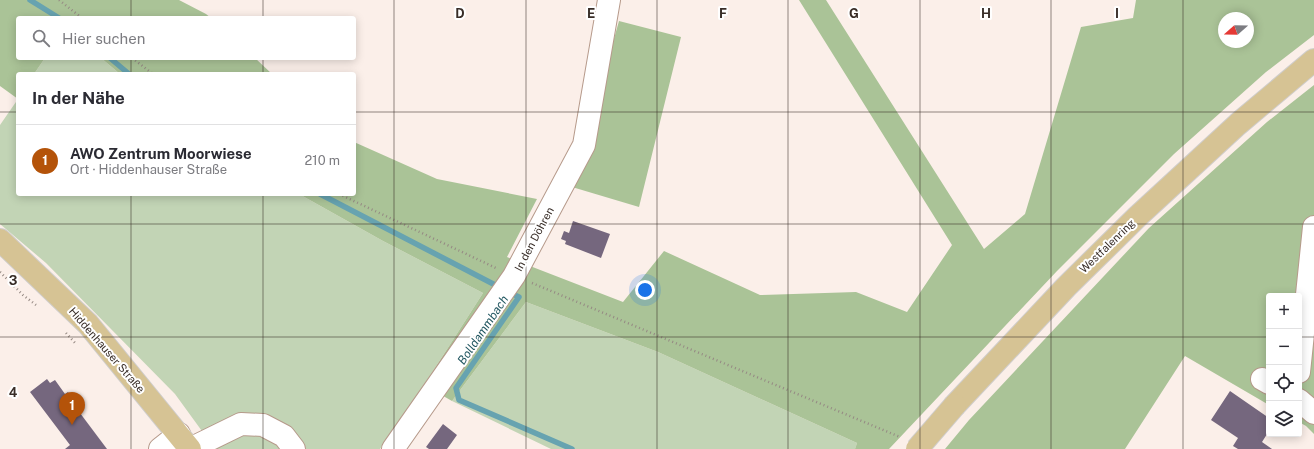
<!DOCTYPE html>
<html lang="de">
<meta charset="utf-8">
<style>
:root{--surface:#fff;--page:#f7f7f7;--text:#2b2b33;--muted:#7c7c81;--line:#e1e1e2;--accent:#b45309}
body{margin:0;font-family:"Public Sans",sans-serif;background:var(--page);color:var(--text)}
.controls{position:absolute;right:12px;bottom:12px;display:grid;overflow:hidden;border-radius:4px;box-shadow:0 2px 10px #0003}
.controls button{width:36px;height:36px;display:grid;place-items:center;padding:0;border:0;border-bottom:1px solid var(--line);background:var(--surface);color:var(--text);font:20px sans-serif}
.compass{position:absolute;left:1218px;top:12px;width:36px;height:36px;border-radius:50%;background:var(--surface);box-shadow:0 2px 10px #0003;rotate:250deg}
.you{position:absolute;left:645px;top:290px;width:14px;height:14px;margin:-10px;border:3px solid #fff;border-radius:50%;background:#1a73e8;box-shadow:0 0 0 6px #1a73e833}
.badge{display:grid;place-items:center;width:26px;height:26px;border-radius:50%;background:var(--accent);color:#fff;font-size:13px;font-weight:700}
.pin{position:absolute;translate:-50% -33px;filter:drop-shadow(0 1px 2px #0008)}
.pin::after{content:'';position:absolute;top:21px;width:14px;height:12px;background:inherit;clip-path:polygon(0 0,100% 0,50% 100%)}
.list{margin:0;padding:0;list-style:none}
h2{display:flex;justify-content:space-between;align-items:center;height:52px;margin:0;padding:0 16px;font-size:17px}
h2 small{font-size:13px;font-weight:400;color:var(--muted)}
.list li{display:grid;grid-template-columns:26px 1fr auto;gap:12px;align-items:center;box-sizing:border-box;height:72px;padding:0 16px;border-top:1px solid var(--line)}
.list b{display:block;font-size:15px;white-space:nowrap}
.list p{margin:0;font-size:13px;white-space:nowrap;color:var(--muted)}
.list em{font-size:13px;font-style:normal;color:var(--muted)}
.icon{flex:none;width:22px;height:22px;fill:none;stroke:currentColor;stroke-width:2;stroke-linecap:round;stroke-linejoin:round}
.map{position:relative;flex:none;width:1314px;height:449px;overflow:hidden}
.search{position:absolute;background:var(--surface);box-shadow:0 2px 10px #0003;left:16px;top:16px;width:340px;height:44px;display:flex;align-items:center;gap:10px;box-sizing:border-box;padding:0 14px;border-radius:4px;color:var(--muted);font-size:15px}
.panel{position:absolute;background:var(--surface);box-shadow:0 2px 10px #0003;left:16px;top:72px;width:340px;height:124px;border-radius:4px}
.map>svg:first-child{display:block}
.green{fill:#c2d4b5}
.forest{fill:#aac397;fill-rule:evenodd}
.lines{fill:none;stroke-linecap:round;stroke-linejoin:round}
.stream{stroke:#67a3b0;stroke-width:5.5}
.building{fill:#75677e}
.minor-casing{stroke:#b69a8b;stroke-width:24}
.major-casing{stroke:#cfcdcb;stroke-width:24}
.path{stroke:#958983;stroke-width:2.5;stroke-dasharray:1 3;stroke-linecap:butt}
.minor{stroke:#fff;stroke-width:22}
.major{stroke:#d6c394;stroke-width:22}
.major-bridge-casing{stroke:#cfcdcb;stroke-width:24;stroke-linecap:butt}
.major-bridge{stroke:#d6c394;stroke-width:22}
.grid{fill:none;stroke:#382d27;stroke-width:1;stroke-opacity:0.55}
.labels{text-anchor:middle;stroke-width:4;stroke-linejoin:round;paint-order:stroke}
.street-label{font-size:11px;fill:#382d27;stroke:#fff}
.water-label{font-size:12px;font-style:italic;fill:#215660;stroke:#fff}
.grid-label{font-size:13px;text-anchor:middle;font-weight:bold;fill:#382d27;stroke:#fff;stroke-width:4;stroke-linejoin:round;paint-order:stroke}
</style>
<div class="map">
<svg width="1314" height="449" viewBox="0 0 1314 449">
<rect width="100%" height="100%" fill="#fbefe9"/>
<!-- green -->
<path class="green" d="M 45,58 L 101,58 L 120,74 L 34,74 Z
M 18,99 L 18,194 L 299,194 L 383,241 L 483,293 L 424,385 L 380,449 L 215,449 L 175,394 L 46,263 L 0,224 L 0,125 Z
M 526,302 L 658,352 L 857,443 L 855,449 L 551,449 L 452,401 Z"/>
<!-- forest -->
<path class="forest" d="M 0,0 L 179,0 L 206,14 L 211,18 L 18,18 L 18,58 L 45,58 L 34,74 L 18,74 L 18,99 L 0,86 Z
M 799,0 L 826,0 L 984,249 L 1025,214 L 1081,27 L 1133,18 L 1136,0 L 1314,0 L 1314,35 L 1266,72 L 1174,154 L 1057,271 L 889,449 L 855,449 L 857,443 L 658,352 L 526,302 L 452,401 L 424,385 L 483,293 L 383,241 L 299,194 L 354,194 L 354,142 L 437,179 L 537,199 L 507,257 L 623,302 L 664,251 L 760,295 L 856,292 L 907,312 L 952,245 ZM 1224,18 L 1248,18 L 1248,42 L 1224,42 Z
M 619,21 L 681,37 L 639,207 L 572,187 Z
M 101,58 L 255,58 L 272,74 L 120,74 Z
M 1314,85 L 1314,434 L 1306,426 L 1299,422 L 1299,296 L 1269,296 L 1269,405 L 1185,356 L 1125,449 L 945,449 L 969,420 L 1149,228 L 1267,122 Z"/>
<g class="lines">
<!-- stream -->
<path class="stream" d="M 30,0 L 59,18
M 110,58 L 129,74
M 320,194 L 501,288
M 508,292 L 519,297 L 456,388 L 459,400 L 572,449"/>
</g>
<!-- building -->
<path class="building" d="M 573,221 L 610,234 L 601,258 L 565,244 L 566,241 L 561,239 L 564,231 L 569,233 Z
M 47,379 L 50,383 L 55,380 L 65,394 L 68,392 L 76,403 L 74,405 L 107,449 L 65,449 L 70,445 L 30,392 Z
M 1230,391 L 1269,418 L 1269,431 L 1262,442 L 1272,449 L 1238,449 L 1233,446 L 1238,438 L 1211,420 Z
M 443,424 L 457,435 L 447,449 L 429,449 L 426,447 Z"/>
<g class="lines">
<!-- minor casing -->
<g class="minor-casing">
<path id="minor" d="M 1299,372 L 1314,227
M 1262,379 L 1269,383
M 1299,400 L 1314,413
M 160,449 L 179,434
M 190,449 L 241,424 L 263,425 L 284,436 L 294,449
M 393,449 L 514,276 L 584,145 L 609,0"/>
</g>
<!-- major casing -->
<g class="major-casing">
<path id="major" d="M 0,240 L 88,324 L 190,449
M 955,405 L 1066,287 L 1137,217 L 1238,124 L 1314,60"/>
</g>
<!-- path -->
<path class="path" d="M 59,0 L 82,18
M 132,58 L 153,74
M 339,194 L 496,268
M 0,272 L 23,295 L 36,305
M 532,283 L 900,437
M 66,333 L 76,344"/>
<!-- minor -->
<use href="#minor" class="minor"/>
<!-- major -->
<use href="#major" class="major"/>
<!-- major-bridge casing -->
<g class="major-bridge-casing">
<path id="major-bridge" d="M 917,449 L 955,405"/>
</g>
<!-- major-bridge -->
<use href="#major-bridge" class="major-bridge"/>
</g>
<!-- grid -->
<path class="grid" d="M 131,0 L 131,18M 263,0 L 263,18M 394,0 L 394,449M 526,0 L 526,449M 657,0 L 657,449M 788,0 L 788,449M 920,0 L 920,449M 1051,0 L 1051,449M 1183,0 L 1183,449M 131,58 L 131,74M 263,58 L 263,74M 0,112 L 18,112M 354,112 L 1314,112M 131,194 L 131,449M 263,194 L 263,449M 0,224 L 1314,224M 0,337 L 1269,337M 1299,337 L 1314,337"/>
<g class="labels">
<!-- street labels -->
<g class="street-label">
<text transform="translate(534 239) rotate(-62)" y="4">In den Döhren</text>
<text transform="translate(1107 246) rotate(-44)" y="4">Westfalenring</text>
<text transform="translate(107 350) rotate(49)" y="4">Hiddenhauser Straße</text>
</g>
<!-- water labels -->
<g class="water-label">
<text transform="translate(483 330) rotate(-56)" y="4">Bolldammbach</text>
</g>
</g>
<g class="grid-label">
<text x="460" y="18">D</text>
<text x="591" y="18">E</text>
<text x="723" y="18">F</text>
<text x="854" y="18">G</text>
<text x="986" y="18">H</text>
<text x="1117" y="18">I</text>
<text x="13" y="285">3</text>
<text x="13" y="397">4</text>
</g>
</svg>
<div class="controls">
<button>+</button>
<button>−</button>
<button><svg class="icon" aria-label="locate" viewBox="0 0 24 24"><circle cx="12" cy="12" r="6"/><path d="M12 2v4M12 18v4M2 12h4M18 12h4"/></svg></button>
<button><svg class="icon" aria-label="layers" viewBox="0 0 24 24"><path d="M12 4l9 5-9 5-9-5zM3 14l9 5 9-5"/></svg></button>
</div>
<svg class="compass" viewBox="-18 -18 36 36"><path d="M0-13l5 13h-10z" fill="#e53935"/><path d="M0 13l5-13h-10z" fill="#7c7c81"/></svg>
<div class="you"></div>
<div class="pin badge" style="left:72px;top:425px">1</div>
<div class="search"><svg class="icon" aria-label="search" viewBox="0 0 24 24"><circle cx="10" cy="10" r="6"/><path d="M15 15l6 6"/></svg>Hier suchen</div>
<section class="panel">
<h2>In der Nähe<small></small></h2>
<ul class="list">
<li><span class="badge">1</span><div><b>AWO Zentrum Moorwiese</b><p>Ort · Hiddenhauser Straße</p></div><em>210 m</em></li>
</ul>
</section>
</div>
